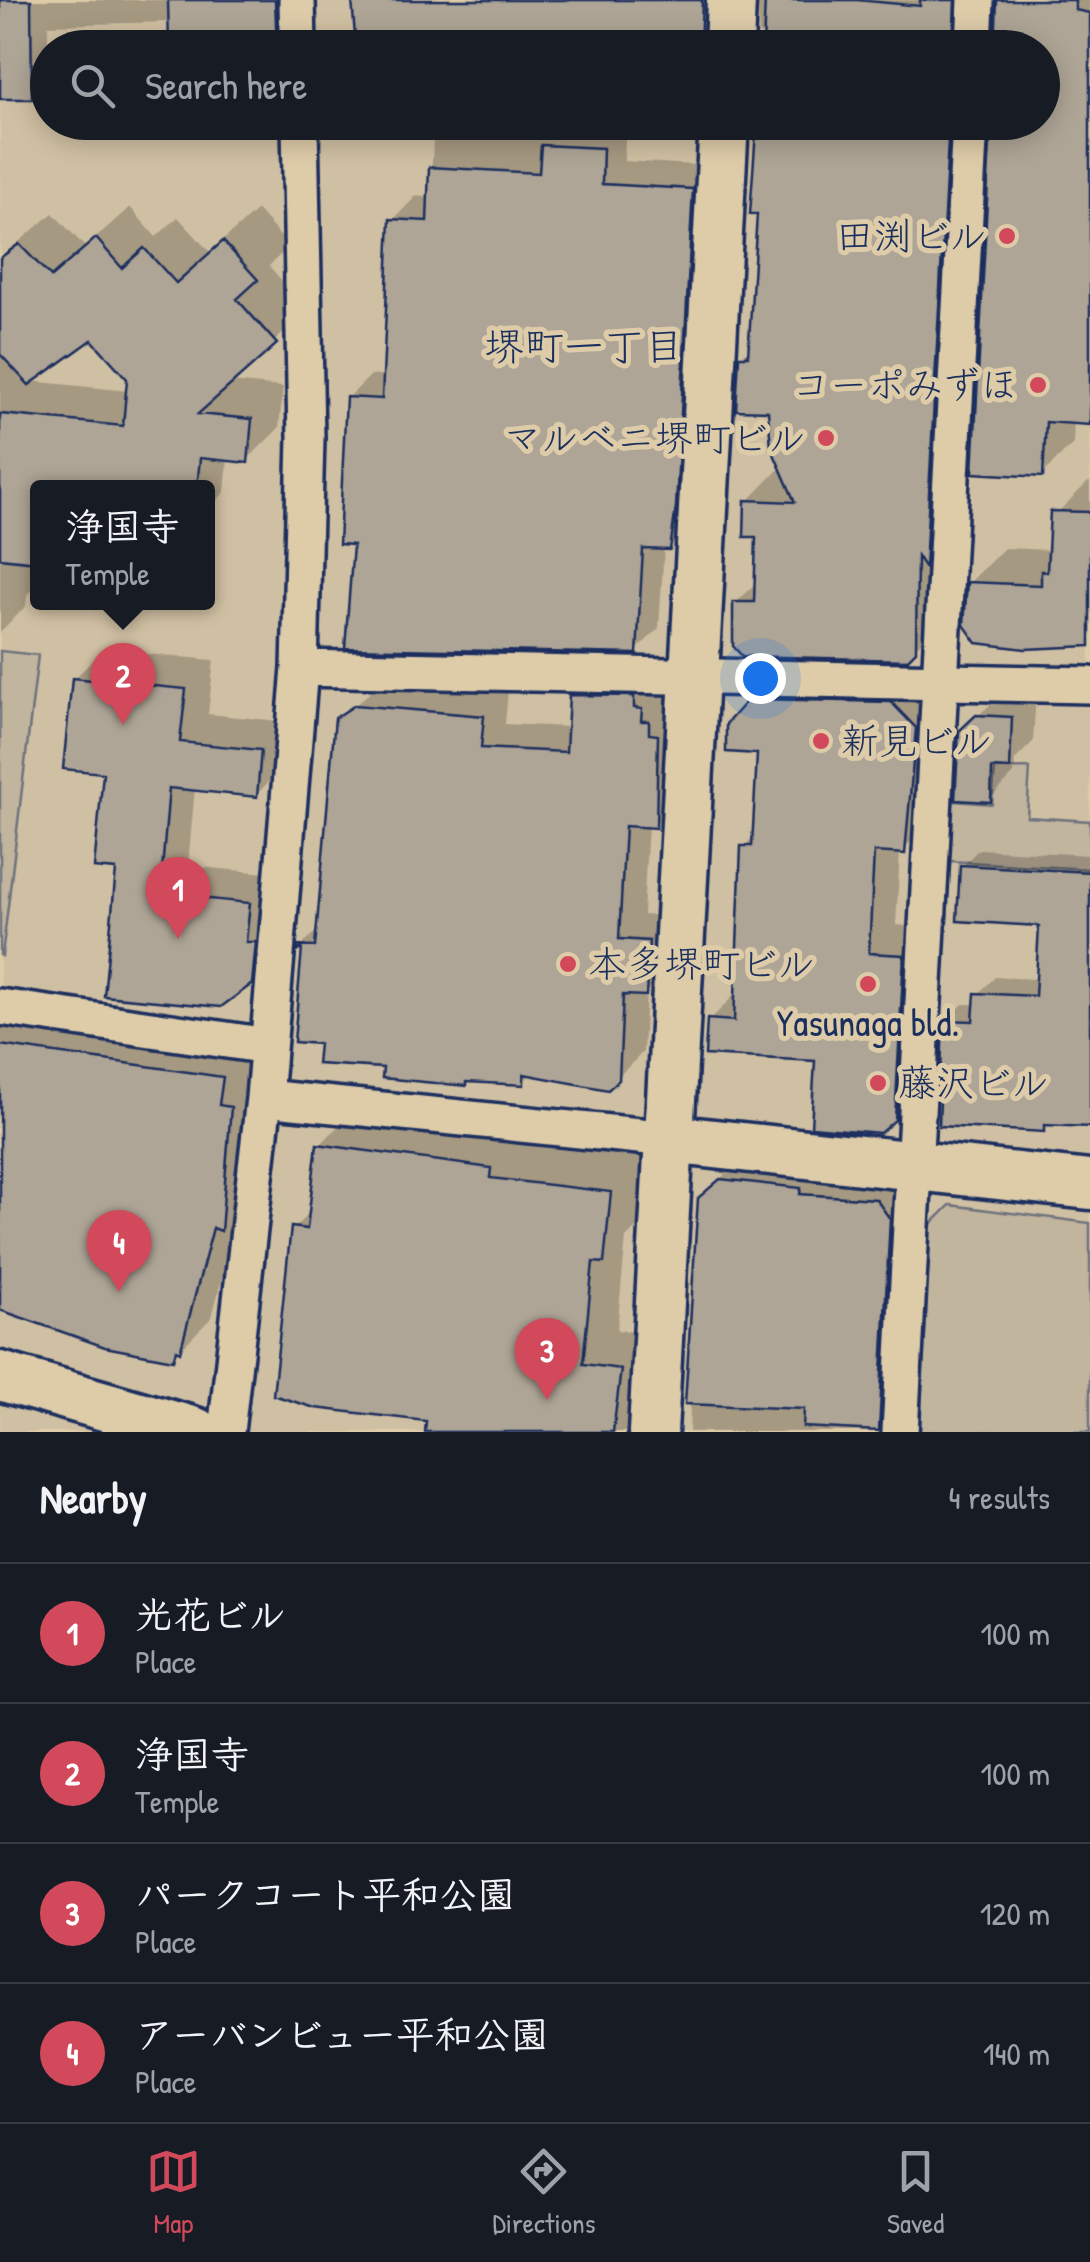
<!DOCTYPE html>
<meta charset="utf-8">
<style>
:root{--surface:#171b24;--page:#242831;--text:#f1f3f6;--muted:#9ea1a6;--line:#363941;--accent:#d1495b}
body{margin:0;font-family:"Patrick Hand","Klee One",sans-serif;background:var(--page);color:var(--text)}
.you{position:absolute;left:760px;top:678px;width:35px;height:35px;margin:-25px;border:8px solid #fff;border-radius:50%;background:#1a73e8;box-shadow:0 0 0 15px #1a73e833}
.badge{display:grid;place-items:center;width:65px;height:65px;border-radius:50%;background:var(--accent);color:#fff;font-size:32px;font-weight:700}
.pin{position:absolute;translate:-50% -82px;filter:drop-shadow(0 2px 5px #0008)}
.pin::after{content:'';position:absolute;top:52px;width:35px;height:30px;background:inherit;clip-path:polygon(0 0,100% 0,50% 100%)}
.popup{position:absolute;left:30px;top:480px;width:185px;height:130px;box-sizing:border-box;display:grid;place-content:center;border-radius:10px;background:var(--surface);filter:drop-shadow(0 2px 8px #0005);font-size:32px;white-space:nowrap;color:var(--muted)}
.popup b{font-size:38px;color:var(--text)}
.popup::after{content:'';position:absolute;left:50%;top:100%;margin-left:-20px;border:20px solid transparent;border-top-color:var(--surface)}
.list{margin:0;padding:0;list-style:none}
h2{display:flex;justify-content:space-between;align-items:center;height:130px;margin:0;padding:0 40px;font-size:42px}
h2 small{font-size:32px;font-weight:400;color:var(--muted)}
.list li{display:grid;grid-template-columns:65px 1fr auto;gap:30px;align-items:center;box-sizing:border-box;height:140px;padding:0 40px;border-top:2px solid var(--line)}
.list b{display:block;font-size:38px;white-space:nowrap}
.list p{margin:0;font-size:32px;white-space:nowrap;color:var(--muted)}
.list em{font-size:32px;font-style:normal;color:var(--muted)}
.icon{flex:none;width:55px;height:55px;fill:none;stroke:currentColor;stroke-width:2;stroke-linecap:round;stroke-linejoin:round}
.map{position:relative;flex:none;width:1090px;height:1432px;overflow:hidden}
.search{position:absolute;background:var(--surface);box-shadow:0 5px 25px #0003;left:30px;right:30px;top:30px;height:110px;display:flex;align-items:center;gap:25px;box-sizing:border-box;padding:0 35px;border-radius:55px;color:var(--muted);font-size:38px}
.sheet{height:690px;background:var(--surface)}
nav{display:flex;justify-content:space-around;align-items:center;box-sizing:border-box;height:140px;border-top:2px solid var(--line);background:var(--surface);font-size:28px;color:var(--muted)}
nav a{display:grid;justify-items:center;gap:5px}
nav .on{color:var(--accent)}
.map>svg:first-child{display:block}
.built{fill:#d0c0a3;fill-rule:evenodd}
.green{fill:#c2b59e;stroke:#6e727e;stroke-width:2.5}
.shadow{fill:#0003;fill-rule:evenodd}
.building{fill:#aea596;stroke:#1b2f5e;stroke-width:2.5}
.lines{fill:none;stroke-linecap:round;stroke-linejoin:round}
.street-casing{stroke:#1b2f5e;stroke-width:42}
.secondary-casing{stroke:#1b2f5e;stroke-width:55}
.street{stroke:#decca9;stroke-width:35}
.secondary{stroke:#decca9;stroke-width:48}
.poi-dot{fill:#d1495b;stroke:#decca9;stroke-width:4}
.labels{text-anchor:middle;stroke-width:10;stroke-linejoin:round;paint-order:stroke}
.poi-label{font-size:38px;fill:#1b2f5e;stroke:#decca9;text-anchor:end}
.neighbourhood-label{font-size:40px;fill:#1b2f5e;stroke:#decca9}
</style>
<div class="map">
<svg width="1090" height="1432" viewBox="0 0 1090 1432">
<rect width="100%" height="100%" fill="#decca9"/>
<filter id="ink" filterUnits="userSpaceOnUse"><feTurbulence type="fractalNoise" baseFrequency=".01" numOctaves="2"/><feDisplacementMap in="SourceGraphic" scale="20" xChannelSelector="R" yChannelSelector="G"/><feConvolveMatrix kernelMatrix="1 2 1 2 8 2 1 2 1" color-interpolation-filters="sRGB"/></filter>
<g filter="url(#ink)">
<!-- built -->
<path class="built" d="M 0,0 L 1090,0 L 1090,1432 L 0,1432 ZM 48,48 L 1042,48 L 1042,122 L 48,122 ZM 38,488 L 208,488 L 208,602 L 38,602 Z"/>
<!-- green -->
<path class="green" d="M 0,651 L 38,655 L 2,956 L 0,955 Z
M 1030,768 L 1027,817 L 1090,821 L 1090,869 L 949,861 L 953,801 L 992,804 L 995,769 Z
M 950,1205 L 1090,1223 L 1090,1432 L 920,1432 L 930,1225 Z"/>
<!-- shadow -->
<path class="shadow" d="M 0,0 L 292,0 L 294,48 L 172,48 L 171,22 L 48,25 L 48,80 L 31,96 L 0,97 Z
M 357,0 L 723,0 L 722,30 L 705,48 L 572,48 Z
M 758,0 L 983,0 L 992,36 L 997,37 L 1000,0 L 1090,0 L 1090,422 L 1074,421 L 1073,444 L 1042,474 L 1042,48 L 784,48 L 785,35 L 759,34 Z
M 434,122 L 626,126 L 624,161 L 715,166 L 693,524 L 669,548 L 664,547 L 659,628 L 636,651 L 355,542 L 348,398 L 371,375 L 385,375 L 393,220 L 416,196 L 430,197 Z
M 768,122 L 976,122 L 945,618 L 906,657 L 736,603 L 757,582 L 759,535 L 748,501 L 778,470 L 784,471 L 770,409 L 741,357 L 751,347 L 759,212 L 758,132 Z
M 130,207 L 156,237 L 178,217 L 210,252 L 257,210 L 289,246 L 269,266 L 308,310 L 231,382 L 283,387 L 279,428 L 247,460 L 228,459 L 225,492 L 208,509 L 208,488 L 38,488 L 38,583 L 27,595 L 26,606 L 0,632 L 0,258 L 53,213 L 85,247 ZM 93,336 L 130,378 L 129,391 L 30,381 Z
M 1088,482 L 1090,482 L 1090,644 L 969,583 L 1004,548 L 1051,550 L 1053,517 Z
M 103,650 L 214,660 L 208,714 L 289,722 L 285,765 L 256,795 L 195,788 L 188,866 L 277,874 L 280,952 L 251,982 L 118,868 L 106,770 L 74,679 Z
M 597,671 L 666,685 L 665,698 L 673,697 L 680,800 L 655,825 L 648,825 L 643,915 L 673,916 L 670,968 L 646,992 L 643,1052 L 607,1088 L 532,1073 L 523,1082 L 469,1079 L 465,1084 L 385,1066 L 321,1041 L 296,1039 L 304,943 L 319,928 L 338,720 L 382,682 L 508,692 L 505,724 L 570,727 L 572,696 Z
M 779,672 L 920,675 L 932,823 L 900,851 L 896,925 L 931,928 L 923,1089 L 894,1118 L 817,1059 L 710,1020 L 737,992 L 744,847 L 755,835 L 760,752 L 750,701 Z
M 1003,692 L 1036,693 L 1033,742 L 1015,760 L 1014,774 L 990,799 L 961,732 Z
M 979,849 L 1090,855 L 1090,1125 L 1050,1123 L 1043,1130 L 946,1021 L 963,1004 L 977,1004 L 978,994 L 995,977 L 1038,979 L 1041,924 L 962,866 Z
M 0,1011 L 254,1045 L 240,1208 L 212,1317 L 172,1358 L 0,1308 Z
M 354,1110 L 525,1133 L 524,1144 L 645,1157 L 638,1226 L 626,1238 L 617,1330 L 655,1334 L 643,1432 L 428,1432 L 429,1419 L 294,1228 L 312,1210 L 319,1146 Z
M 738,1161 L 914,1162 L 911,1432 L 689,1432 L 700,1199 Z"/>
<!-- building -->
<path class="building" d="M 0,0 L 31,0 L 32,99 L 0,99 Z
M 168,0 L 275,0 L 277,48 L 169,48 Z
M 352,0 L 702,0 L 700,48 L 356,48 Z
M 765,0 L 857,0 L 920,6 L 920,0 L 955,0 L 953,48 L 763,48 Z
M 997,0 L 1075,0 L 1075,10 L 1090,13 L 1090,425 L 1046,422 L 1043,477 L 973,473 L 991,122 L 1042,122 L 1042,48 L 995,48 Z
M 784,122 L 949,122 L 925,568 L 917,556 L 916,651 L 907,660 L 742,656 L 733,646 L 733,602 L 754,602 L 756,537 L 744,537 L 745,500 L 795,502 L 771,447 L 768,411 L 736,410 L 739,356 L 748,356 L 757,214 L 750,214 L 756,131 L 791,133 Z
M 541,145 L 603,148 L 602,184 L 693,189 L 676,507 L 670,550 L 643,549 L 637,654 L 345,648 L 353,545 L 339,544 L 346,397 L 382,399 L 390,219 L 427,221 L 429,167 L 539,173 Z
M 96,238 L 122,268 L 144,248 L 176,283 L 223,241 L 258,280 L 237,299 L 277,344 L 198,414 L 252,419 L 248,463 L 200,458 L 197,488 L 38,488 L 38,562 L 0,558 L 0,414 L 123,426 L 127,379 L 92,340 L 29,385 L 0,354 L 0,258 L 19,244 L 51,277 Z
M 1050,511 L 1090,512 L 1090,646 L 1025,649 L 977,643 L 964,625 L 967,582 L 1041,585 L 1041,571 L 1047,572 Z
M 72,678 L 186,689 L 180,742 L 261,750 L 257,797 L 169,788 L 160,894 L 250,903 L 246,942 L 256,942 L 252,984 L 221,1007 L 104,996 L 116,870 L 94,868 L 103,773 L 63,769 Z
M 569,695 L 634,696 L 634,708 L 642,709 L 641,721 L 649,721 L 649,734 L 658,735 L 656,828 L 625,826 L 619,939 L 649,941 L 646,996 L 623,995 L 619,1080 L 608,1090 L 524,1074 L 524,1085 L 466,1082 L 466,1086 L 382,1078 L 383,1068 L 317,1064 L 319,1044 L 294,1042 L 302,948 L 298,951 L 298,946 L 315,947 L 335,718 L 355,705 L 484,716 L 481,748 L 566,752 Z
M 748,699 L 891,702 L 916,728 L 905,854 L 874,852 L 869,953 L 904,955 L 895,1120 L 880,1133 L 811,1127 L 815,1061 L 705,1055 L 707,1019 L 734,1021 L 741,846 L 752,846 L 757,754 L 726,752 L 726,724 Z
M 976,715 L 1012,717 L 1010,769 L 992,768 L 991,802 L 955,800 L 959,731 Z
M 960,865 L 1090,872 L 1090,1127 L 1044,1125 L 1044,1132 L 939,1126 L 943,1020 L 973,1021 L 975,993 L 1035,996 L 1039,926 L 957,921 Z
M 0,1045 L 223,1077 L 219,1105 L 231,1107 L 221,1231 L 213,1228 L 180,1352 L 176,1350 L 173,1360 L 105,1347 L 0,1310 Z
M 317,1144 L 491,1168 L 490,1178 L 611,1192 L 604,1263 L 593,1262 L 583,1364 L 621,1369 L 613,1432 L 425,1432 L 426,1421 L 315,1408 L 273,1395 L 291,1227 L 307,1229 Z
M 720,1179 L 801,1188 L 800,1194 L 876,1199 L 890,1219 L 879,1431 L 803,1427 L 804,1409 L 685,1404 L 698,1198 Z"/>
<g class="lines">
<!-- street casing -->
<g class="street-casing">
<path id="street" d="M 297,0 L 298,48
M 974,48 L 976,0
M 300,668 L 1090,685
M 0,1007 L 268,1046
M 264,1098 L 669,1139
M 226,1432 L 264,1098 L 300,668 L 306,438 L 300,122
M 900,1432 L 970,122"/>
</g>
<!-- secondary casing -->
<g class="secondary-casing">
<path id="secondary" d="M 729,48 L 731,0
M 669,1139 L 1090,1185
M 0,1376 L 195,1432
M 653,1432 L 724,122"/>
</g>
<!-- street -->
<use href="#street" class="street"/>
<!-- secondary -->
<use href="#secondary" class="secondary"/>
</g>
</g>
<!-- markers -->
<g class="poi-dot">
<circle cx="1007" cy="236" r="10"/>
<circle cx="1038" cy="385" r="10"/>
<circle cx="826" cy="438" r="10"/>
<circle cx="821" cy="741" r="10"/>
<circle cx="568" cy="964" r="10"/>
<circle cx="868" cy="984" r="10"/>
<circle cx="878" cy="1083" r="10"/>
</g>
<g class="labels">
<!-- poi labels -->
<g class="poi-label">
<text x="987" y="249">田渕ビル</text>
<text x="1018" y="398">コーポみずほ</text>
<text x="806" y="451">マルベニ堺町ビル</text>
<text x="841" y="754" text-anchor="start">新見ビル</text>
<text x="588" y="977" text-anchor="start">本多堺町ビル</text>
<text x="868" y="1036" text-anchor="middle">Yasunaga bld.</text>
<text x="898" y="1096" text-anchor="start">藤沢ビル</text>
</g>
<!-- neighbourhood labels -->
<g class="neighbourhood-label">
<text x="584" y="360">堺町一丁目</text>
</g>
</g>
</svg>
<div class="you"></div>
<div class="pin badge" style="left:178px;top:939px">1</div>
<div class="pin badge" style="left:123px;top:725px">2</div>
<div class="popup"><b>浄国寺</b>Temple</div>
<div class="pin badge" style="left:547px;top:1400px">3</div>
<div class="pin badge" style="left:119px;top:1292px">4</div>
<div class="search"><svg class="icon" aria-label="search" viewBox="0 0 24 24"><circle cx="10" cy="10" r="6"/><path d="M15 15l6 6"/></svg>Search here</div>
</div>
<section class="sheet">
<h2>Nearby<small>4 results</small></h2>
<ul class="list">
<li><span class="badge">1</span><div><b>光花ビル</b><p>Place</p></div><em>100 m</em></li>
<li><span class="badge">2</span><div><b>浄国寺</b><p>Temple</p></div><em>100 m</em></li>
<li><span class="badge">3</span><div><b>パークコート平和公園</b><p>Place</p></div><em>120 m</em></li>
<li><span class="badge">4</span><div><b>アーバンビュー平和公園</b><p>Place</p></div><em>140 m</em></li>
</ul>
</section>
<nav>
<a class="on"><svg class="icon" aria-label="map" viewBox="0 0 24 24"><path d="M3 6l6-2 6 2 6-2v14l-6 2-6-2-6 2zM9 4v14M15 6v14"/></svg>Map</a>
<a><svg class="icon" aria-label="directions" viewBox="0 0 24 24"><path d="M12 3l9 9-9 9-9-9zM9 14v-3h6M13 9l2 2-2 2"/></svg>Directions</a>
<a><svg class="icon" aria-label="saved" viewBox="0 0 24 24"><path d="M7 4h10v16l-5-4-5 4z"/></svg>Saved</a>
</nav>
